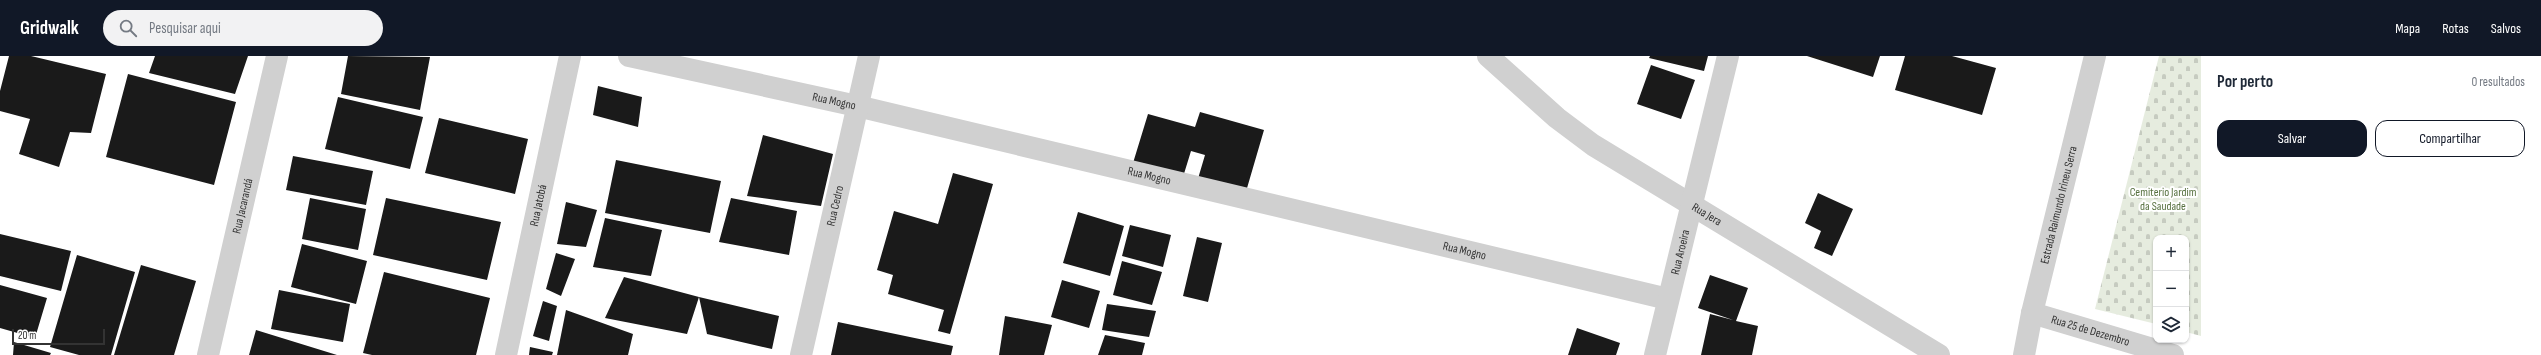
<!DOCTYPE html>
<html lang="pt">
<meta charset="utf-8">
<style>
:root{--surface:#fff;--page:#f2f2f3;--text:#1f2937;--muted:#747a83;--line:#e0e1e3;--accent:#111827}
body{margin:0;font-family:"Sofia Sans Condensed",sans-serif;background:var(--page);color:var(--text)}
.controls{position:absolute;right:12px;bottom:12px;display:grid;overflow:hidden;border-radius:8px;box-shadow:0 1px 3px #0004}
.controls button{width:36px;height:36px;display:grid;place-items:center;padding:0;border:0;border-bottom:1px solid var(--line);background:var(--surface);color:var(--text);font:20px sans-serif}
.scale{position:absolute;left:12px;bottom:10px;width:93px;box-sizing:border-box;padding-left:4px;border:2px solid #333;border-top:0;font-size:11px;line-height:14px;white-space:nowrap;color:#333;-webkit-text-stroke:3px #fff;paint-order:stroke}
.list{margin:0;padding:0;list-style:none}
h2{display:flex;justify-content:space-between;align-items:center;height:52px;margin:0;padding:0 16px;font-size:17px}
h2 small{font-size:13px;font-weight:400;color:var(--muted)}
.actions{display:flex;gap:8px;padding:12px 16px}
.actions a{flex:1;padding:9px 0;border:1px solid var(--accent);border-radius:12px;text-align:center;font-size:14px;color:var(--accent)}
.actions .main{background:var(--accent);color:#fff}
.icon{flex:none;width:22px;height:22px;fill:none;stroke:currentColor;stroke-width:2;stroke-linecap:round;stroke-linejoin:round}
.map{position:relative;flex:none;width:2201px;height:299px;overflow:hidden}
header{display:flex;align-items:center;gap:24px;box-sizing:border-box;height:56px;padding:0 20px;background:var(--accent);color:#fff}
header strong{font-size:19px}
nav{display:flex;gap:22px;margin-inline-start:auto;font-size:14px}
.search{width:280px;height:36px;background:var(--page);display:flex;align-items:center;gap:10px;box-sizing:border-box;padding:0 14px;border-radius:22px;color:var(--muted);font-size:15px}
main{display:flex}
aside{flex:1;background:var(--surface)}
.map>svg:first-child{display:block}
.cemetery{fill:url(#cemetery-stones)}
.building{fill:#1a1a1a}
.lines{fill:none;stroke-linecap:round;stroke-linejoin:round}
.minor{stroke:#d0d0d0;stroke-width:22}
.labels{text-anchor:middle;stroke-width:4;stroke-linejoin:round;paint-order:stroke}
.street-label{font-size:12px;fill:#333;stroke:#fff}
.park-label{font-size:12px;fill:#56703f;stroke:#fff}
</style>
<header>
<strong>Gridwalk</strong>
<div class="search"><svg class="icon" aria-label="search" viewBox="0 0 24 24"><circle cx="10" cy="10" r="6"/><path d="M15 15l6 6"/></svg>Pesquisar aqui</div>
<nav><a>Mapa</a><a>Rotas</a><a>Salvos</a></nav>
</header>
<main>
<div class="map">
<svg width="2201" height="299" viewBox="0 0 2201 299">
<defs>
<pattern id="cemetery-stones" width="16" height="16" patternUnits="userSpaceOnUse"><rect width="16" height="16" fill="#e6ecdf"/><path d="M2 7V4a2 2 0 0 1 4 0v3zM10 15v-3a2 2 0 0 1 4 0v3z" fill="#c6cbc0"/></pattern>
</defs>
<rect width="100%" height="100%" fill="#fff"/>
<!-- cemetery -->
<path class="cemetery" d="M 2159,0 L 2201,0 L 2201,280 L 2186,276 L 2186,182 L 2156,182 L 2156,268 L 2095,253 Z"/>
<!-- building -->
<path class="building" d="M 9,0 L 31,0 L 106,18 L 91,77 L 70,76 L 59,111 L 19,98 L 30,63 L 0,55 L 0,35 Z
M 155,0 L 248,0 L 235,38 L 149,17 Z
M 348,0 L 430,1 L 420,54 L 341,38 Z
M 1650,0 L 1708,0 L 1704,15 L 1649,2 Z
M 1807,0 L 1880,0 L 1873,21 Z
M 1905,0 L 1952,0 L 1996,12 L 1982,59 L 1895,34 Z
M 1651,9 L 1695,24 L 1681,63 L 1637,48 Z
M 128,18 L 236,46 L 214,129 L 106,101 Z
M 598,30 L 642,41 L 638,71 L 593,59 Z
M 338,41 L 423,61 L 410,113 L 325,93 Z
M 1200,56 L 1264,74 L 1245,139 L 1197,126 L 1205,99 L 1191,95 L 1183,121 L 1133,107 L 1148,58 L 1195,71 Z
M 439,62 L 528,83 L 515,138 L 425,117 Z
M 763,79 L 833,98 L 821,150 L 747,140 Z
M 293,100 L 373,115 L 366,149 L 286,134 Z
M 616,104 L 721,125 L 710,177 L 605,157 Z
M 953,117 L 993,128 L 950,278 L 938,275 L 944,254 L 888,238 L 893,219 L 877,214 L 894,155 L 938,168 Z
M 1818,137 L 1853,153 L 1832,200 L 1814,192 L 1821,175 L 1805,167 Z
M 310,142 L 366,153 L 358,194 L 302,183 Z
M 386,142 L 501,166 L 487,224 L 373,199 Z
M 731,142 L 797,155 L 789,199 L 719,186 Z
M 566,146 L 597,154 L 586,191 L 557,188 Z
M 1078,156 L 1124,170 L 1110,220 L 1063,207 Z
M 605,162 L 662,174 L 651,220 L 593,211 Z
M 1130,169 L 1171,179 L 1163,211 L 1122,200 Z
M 0,178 L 71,195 L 61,235 L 0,220 Z
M 1197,181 L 1222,187 L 1208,246 L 1183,240 Z
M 302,188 L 367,205 L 356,248 L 291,231 Z
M 556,197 L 575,203 L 561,240 L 546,233 Z
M 77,199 L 135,216 L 111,299 L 79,299 L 50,291 Z
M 1122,205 L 1162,216 L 1152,249 L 1113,239 Z
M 141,209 L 196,225 L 174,299 L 114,299 Z
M 384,216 L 490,242 L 476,299 L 372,299 L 363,297 Z
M 1710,219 L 1748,232 L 1736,265 L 1758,270 L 1752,299 L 1701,299 L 1710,258 L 1733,264 L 1698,252 Z
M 624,221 L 699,241 L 687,278 L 605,262 Z
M 1062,224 L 1100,235 L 1089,272 L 1051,261 Z
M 0,229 L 47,242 L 35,282 L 0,272 Z
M 279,234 L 350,248 L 343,286 L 271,273 Z
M 699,241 L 779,260 L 772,293 L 707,278 Z
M 543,245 L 557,250 L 549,285 L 533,280 Z
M 1107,248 L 1156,255 L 1149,281 L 1102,274 Z
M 566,254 L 633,278 L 628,299 L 557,299 Z
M 1005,260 L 1052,269 L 1044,299 L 999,299 Z
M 838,266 L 953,290 L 951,299 L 831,299 Z
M 1577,272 L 1620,287 L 1616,299 L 1568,299 Z
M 256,274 L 337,299 L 249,299 Z
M 1105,279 L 1145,287 L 1142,299 L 1098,299 Z
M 14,286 L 51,297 L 50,299 L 13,299 Z
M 530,291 L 553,296 L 552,299 L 529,299 Z"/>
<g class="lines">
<!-- minor -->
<g class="minor">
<path id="s1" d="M 629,0 L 857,50 L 1668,243"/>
<path id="s2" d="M 1488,0 L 1557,62 L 1593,89 L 1939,299"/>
<path id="s3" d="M 2032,257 L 2173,299"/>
<path id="s4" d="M 208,299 L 277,0"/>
<path id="s5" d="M 506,299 L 570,0"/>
<path id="s6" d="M 801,299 L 869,0"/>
<path id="s7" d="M 1655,299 L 1728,0"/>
<path id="s8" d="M 2024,299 L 2032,257 L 2095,0"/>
</g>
</g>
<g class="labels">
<!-- street labels -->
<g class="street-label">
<text dy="4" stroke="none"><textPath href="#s1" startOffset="210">Rua Mogno</textPath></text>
<text dy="4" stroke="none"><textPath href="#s1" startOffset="534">Rua Mogno</textPath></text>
<text dy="4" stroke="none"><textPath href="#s6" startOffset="153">Rua Cedro</textPath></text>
<text dy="4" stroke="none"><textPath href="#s8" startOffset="154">Estrada Raimundo Irineu Serra</textPath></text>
<text dy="4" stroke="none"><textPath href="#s4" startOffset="153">Rua Jacarandá</textPath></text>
<text dy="4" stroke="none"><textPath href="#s5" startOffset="153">Rua Jatobá</textPath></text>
<text dy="4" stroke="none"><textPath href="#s2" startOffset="271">Rua Jera</textPath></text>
<text dy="4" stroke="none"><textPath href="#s1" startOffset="858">Rua Mogno</textPath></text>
<text dy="4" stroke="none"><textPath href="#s7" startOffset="106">Rua Aroeira</textPath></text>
<text dy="4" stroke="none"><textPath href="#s3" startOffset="61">Rua 25 de Dezembro</textPath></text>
</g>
<!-- park labels -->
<g class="park-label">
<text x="2163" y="140">Cemiterio Jardim<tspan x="2163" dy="14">da Saudade</tspan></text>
</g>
</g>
</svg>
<div class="controls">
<button>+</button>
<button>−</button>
<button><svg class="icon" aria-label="layers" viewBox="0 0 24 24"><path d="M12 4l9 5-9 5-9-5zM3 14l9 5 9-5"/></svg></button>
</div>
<div class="scale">20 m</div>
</div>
<aside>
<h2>Por perto<small>0 resultados</small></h2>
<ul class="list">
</ul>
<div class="actions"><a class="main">Salvar</a><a>Compartilhar</a></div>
</aside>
</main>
